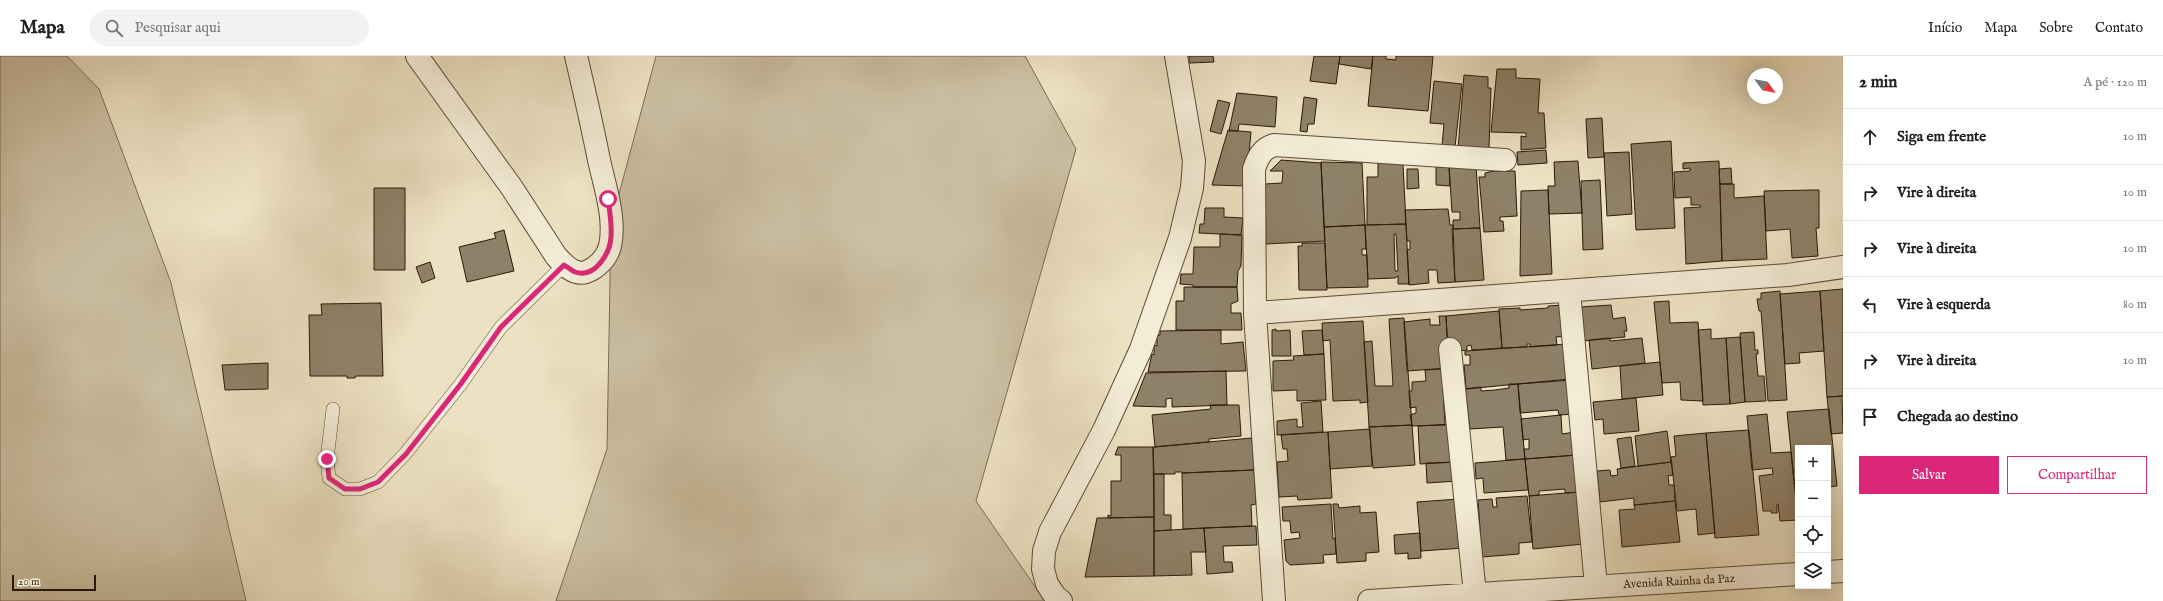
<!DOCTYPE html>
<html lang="pt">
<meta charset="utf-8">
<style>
:root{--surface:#fff;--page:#f2f2f2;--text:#202124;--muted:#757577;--line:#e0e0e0;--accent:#db2777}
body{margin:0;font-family:"IM FELL English",serif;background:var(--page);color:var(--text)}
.controls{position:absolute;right:12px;bottom:12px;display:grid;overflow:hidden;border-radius:0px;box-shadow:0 4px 16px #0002}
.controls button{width:36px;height:36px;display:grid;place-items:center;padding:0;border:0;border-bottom:1px solid var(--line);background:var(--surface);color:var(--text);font:20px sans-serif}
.compass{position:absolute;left:1747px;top:12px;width:36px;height:36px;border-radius:50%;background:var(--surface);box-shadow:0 4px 16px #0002;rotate:123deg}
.scale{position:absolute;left:12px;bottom:10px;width:84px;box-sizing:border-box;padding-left:4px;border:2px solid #2b1908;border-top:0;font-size:11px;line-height:14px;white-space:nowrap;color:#2b1908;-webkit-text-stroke:3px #f3ecd7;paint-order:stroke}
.stop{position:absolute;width:12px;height:12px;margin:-9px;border:3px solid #db2777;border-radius:50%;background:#fff}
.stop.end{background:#db2777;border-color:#fff;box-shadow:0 1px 4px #0008}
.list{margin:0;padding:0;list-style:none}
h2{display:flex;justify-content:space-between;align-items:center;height:52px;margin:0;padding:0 16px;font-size:17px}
h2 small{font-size:13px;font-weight:400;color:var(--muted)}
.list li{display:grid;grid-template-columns:26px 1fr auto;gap:12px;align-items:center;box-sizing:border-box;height:56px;padding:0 16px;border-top:1px solid var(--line)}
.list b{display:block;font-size:15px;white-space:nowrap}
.list em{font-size:13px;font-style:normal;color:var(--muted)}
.actions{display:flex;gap:8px;padding:12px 16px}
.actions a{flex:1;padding:9px 0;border:1px solid var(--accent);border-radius:0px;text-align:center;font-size:14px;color:var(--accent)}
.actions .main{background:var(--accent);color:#fff}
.icon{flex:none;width:22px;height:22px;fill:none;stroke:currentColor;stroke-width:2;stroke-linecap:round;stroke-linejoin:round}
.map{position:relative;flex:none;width:1843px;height:545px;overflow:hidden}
header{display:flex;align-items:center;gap:24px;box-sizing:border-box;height:56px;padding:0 20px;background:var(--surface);border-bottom:1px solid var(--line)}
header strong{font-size:19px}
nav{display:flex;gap:22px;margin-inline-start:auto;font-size:14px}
.search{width:280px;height:36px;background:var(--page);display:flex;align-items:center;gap:10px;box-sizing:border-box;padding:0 14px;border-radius:22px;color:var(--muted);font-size:15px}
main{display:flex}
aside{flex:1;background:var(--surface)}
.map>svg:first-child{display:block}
.green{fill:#cbbfa2;stroke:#7b6c55}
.building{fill:#8f8169;stroke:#2b1908;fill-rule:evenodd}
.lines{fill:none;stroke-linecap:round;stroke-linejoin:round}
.service-casing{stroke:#5b4b36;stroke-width:14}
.minor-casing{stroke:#5b4b36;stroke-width:24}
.service{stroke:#f3ecd7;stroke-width:13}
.minor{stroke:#f3ecd7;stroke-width:22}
.route{stroke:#db2777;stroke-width:5}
.labels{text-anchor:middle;stroke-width:3;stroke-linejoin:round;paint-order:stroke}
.street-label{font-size:12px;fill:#2b1908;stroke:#f3ecd7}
</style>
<header>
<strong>Mapa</strong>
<div class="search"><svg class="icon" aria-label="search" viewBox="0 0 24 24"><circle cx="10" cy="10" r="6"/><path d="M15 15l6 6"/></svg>Pesquisar aqui</div>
<nav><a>Início</a><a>Mapa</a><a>Sobre</a><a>Contato</a></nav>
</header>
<main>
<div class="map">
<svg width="1843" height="545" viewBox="0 0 1843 545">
<rect width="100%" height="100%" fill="#ece1c2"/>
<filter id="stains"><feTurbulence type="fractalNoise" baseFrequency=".005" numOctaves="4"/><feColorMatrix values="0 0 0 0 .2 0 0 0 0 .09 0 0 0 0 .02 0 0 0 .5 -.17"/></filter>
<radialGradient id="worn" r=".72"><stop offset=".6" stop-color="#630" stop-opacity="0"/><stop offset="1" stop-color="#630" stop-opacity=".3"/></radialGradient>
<!-- green -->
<path class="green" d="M 0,0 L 67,0 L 99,33 L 171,227 L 246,545 L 0,545 Z
M 656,0 L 1025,0 L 1076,93 L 976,445 L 1045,545 L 556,545 L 607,393 L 611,168 Z"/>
<!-- building -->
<path class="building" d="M 1189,0 L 1213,0 L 1214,6 L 1189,7 Z
M 1314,0 L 1340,0 L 1336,28 L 1310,25 Z
M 1340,0 L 1373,0 L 1371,13 L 1339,8 Z
M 1373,0 L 1386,0 L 1386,3 L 1396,4 L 1396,0 L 1433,0 L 1428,55 L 1368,50 Z
M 1497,13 L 1516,13 L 1516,22 L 1540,23 L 1538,57 L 1544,57 L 1546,92 L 1521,94 L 1521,80 L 1526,81 L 1526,77 L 1491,76 Z
M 1464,19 L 1488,21 L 1488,32 L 1491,32 L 1489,93 L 1458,93 Z
M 1434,25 L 1462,28 L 1455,91 L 1442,90 L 1444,68 L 1430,67 Z
M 1237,37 L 1277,41 L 1275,71 L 1239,68 L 1238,75 L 1229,75 Z
M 1304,41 L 1317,43 L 1314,68 L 1308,68 L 1307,76 L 1300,75 Z
M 1218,44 L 1230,47 L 1221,78 L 1210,75 Z
M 1602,62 L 1604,101 L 1588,102 L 1586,63 Z
M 1228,74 L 1251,76 L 1246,130 L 1212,129 Z
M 1671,85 L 1675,172 L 1636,174 L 1631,88 Z
M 1546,94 L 1547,107 L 1518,109 L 1517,96 Z
M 1629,96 L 1632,158 L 1607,160 L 1604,97 Z
M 1281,104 L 1321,107 L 1325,185 L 1266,188 L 1265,128 L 1282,127 L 1283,115 L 1270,115 Z
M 1578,105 L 1582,157 L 1549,158 L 1548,130 L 1555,130 L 1554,106 Z
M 1719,105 L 1722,205 L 1686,208 L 1684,152 L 1701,151 L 1700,149 L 1691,149 L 1691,141 L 1675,142 L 1674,116 L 1690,115 L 1690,112 L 1683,113 L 1683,107 Z
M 1321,106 L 1362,107 L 1365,169 L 1324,171 Z
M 1378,107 L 1403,108 L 1406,168 L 1367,169 L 1367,121 L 1378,121 Z
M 1476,109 L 1480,172 L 1453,173 L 1453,164 L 1460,164 L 1460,156 L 1452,156 L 1449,110 Z
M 1436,111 L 1449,111 L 1450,130 L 1436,129 Z
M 1731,112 L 1732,128 L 1720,128 L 1719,113 Z
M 1407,113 L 1418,113 L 1419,132 L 1407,133 Z
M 1494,115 L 1515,115 L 1517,160 L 1500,161 L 1500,165 L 1503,165 L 1504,175 L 1484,176 L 1479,121 L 1485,121 L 1485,117 Z
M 1600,124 L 1603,193 L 1583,194 L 1581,125 Z
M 1720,128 L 1734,128 L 1734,142 L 1764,140 L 1767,203 L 1722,205 Z
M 374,132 L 405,132 L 405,214 L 374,214 Z
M 1548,134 L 1552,218 L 1520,220 L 1521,135 Z
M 1814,134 L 1819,134 L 1819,172 L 1816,172 L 1818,200 L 1792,202 L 1790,173 L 1766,175 L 1764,135 Z
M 1205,152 L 1224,152 L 1224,161 L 1243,162 L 1241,179 L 1199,177 L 1200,168 L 1204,168 Z
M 1448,153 L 1450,169 L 1453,169 L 1455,226 L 1438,227 L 1437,214 L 1428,214 L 1429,227 L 1409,229 L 1407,194 L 1410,193 L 1410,185 L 1407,185 L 1405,154 Z
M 1406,168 L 1409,228 L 1398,228 L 1398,220 L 1395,222 L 1368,223 L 1365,169 ZM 1394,178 L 1396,178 L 1398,215 L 1395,215 Z
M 1365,169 L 1366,193 L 1362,193 L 1362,199 L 1367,199 L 1368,231 L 1327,232 L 1324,171 Z
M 1480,172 L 1484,224 L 1455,226 L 1452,173 Z
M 504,174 L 514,215 L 467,226 L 459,191 L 496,182 L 494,177 Z
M 1220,178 L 1242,179 L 1241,210 L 1238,215 L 1237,231 L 1193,231 L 1193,229 L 1180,228 L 1181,218 L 1193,218 L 1194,191 L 1220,191 Z
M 1302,187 L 1325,187 L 1327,234 L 1299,234 L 1298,190 L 1302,190 Z
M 430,206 L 435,222 L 422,227 L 416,211 Z
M 1184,231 L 1237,231 L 1238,245 L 1231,248 L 1231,257 L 1241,257 L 1242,274 L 1176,274 L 1176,245 L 1184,245 Z
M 1843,233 L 1843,340 L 1827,341 L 1820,235 Z
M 1780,235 L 1787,344 L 1768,345 L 1761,255 L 1759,255 L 1757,243 L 1761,243 L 1761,237 Z
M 1820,235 L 1824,295 L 1799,297 L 1800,307 L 1785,308 L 1780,238 Z
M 1669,245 L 1670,267 L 1698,266 L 1703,345 L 1681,344 L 1680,326 L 1662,327 L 1654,246 Z
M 381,247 L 383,320 L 356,320 L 355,322 L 347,322 L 347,320 L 310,320 L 309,259 L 322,259 L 321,248 Z
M 1564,249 L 1567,280 L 1556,281 L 1557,289 L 1530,291 L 1530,288 L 1527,288 L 1527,291 L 1502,292 L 1499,253 L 1520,252 L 1520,254 L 1548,252 L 1548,250 Z
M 1611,249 L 1613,263 L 1625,261 L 1627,275 L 1624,275 L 1625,281 L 1583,285 L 1580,251 Z
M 1499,255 L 1502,292 L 1472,294 L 1471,289 L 1467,290 L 1467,294 L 1448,296 L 1446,260 Z
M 1439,260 L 1446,260 L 1449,312 L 1407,315 L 1404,266 L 1430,263 L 1430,269 L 1440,269 Z
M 1404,262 L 1412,369 L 1369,371 L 1364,286 L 1372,285 L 1375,330 L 1393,330 L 1389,263 Z
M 1363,265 L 1368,346 L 1360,347 L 1360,344 L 1333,345 L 1330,284 L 1323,285 L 1322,267 Z
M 1276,273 L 1276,275 L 1290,274 L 1291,300 L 1272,300 L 1272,274 Z
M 1711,273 L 1711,283 L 1726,282 L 1730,348 L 1703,349 L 1698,274 Z
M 1221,274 L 1221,288 L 1243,286 L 1246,315 L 1148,316 L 1152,298 L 1154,299 L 1154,289 L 1157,290 L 1157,280 L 1160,279 L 1160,275 Z
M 1322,274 L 1324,298 L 1304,299 L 1302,275 Z
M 1754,276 L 1755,294 L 1758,294 L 1758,298 L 1756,298 L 1758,320 L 1764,320 L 1766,345 L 1745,346 L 1740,277 Z
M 1740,281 L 1745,346 L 1730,348 L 1726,282 Z
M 1610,282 L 1610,285 L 1642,282 L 1645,307 L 1592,313 L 1589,284 Z
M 1567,288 L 1570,323 L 1466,333 L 1464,309 L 1470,309 L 1470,299 L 1465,299 L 1465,295 Z
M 1324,298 L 1326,344 L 1297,345 L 1297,334 L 1273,335 L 1273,305 L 1294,304 L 1293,300 Z
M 1660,306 L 1663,339 L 1622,343 L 1620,310 Z
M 268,307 L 268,333 L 225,334 L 222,309 Z
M 1442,313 L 1445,369 L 1412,370 L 1410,359 L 1416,357 L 1416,351 L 1410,352 L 1409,335 L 1412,335 L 1412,326 L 1426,325 L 1425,314 Z
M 1226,315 L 1227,349 L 1172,351 L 1172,342 L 1166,343 L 1166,351 L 1133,350 L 1146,317 Z
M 1571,324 L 1574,358 L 1559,359 L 1558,354 L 1520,357 L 1518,328 Z
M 1509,328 L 1518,328 L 1525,403 L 1506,404 L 1503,371 L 1470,373 L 1465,333 L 1481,331 L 1481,335 L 1495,334 L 1509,332 Z
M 1842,340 L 1843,377 L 1831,378 L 1827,341 Z
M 1636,342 L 1639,375 L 1604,378 L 1603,363 L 1595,364 L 1593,346 Z
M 1321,345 L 1323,376 L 1277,379 L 1277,365 L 1297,363 L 1297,371 L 1303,371 L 1301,347 Z
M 1210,349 L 1239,349 L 1241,380 L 1209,383 L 1209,386 L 1155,391 L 1152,359 L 1211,353 Z
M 1829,353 L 1837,430 L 1828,431 L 1828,392 L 1798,392 L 1798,434 L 1795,434 L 1787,356 Z
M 1767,358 L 1771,397 L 1791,396 L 1798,464 L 1780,465 L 1778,448 L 1777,448 L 1777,457 L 1771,457 L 1772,455 L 1763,455 L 1759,420 L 1773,418 L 1772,412 L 1752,414 L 1747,360 Z
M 1561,359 L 1562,378 L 1575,376 L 1577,399 L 1525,403 L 1524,393 L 1529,393 L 1529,383 L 1523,384 L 1521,363 Z
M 1454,368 L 1456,406 L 1420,408 L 1418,370 Z
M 1412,369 L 1415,409 L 1373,412 L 1369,371 Z
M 1370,373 L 1372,410 L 1330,413 L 1328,376 Z
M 1749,374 L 1759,479 L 1715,482 L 1706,377 Z
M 1667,375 L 1671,406 L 1638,410 L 1635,380 Z
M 1328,376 L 1332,442 L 1298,444 L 1297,440 L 1279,441 L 1277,406 L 1288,405 L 1287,393 L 1283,393 L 1281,379 Z
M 1706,377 L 1715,477 L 1698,479 L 1696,453 L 1677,455 L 1671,401 L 1676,400 L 1674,380 Z
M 1631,381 L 1635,410 L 1621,412 L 1617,383 Z
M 1252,382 L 1254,414 L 1182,417 L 1182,416 L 1175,416 L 1175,418 L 1154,418 L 1153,391 Z
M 1118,391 L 1153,391 L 1154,461 L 1108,462 L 1108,459 L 1111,460 L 1111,425 L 1121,425 L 1121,399 L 1115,399 Z
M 1577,399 L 1582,436 L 1565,437 L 1565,433 L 1539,435 L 1539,439 L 1529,440 L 1525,403 Z
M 1525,403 L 1528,434 L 1484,437 L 1483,422 L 1476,423 L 1475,407 Z
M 1456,406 L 1458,425 L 1427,427 L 1426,407 Z
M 1671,406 L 1673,419 L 1668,420 L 1669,429 L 1674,429 L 1675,445 L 1634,449 L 1634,442 L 1600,446 L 1597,415 L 1610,414 L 1611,420 L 1618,419 L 1617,413 Z
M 1254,414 L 1256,448 L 1251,449 L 1252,470 L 1183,473 L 1182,417 Z
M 1154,418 L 1164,418 L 1164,459 L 1171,459 L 1171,474 L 1154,475 Z
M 1579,436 L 1584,488 L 1533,493 L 1529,440 Z
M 1527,440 L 1532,486 L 1519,487 L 1519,498 L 1482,501 L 1478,444 L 1492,443 L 1493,451 L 1497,451 L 1496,442 Z
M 1459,443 L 1463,492 L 1421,495 L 1417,446 Z
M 1675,445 L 1680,486 L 1622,491 L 1619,454 L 1635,453 L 1634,449 Z
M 1331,448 L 1333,483 L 1335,482 L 1336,498 L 1323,499 L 1324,507 L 1290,509 L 1286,505 L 1284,484 L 1300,482 L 1299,476 L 1291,477 L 1290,465 L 1283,465 L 1282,451 Z
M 1333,448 L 1338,448 L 1339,452 L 1360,450 L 1360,457 L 1376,456 L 1379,496 L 1366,497 L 1366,505 L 1337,507 Z
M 1154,461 L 1154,520 L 1085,521 L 1097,462 Z
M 1256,470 L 1257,489 L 1223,490 L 1224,506 L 1232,506 L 1233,516 L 1207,518 L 1204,472 Z
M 1204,472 L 1206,496 L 1191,496 L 1192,519 L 1154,520 L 1154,475 Z
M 1420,477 L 1421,502 L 1408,503 L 1408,497 L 1395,498 L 1394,479 Z"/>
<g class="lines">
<!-- service casing -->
<g class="service-casing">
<path id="service" d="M 333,353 L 327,403 L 329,422 L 345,433 L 360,433 L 378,426 L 405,398 L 460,329 L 501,271 L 564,209"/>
</g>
<!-- minor casing -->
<g class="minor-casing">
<path id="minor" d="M 417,0 L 512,132 L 556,200 C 563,208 574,220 586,216 C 597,212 607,202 610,190 C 616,163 605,131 599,104 C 592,69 584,34 576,0
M 1569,235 L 1596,530
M 1255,257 L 1788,219 L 1843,211
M 1450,293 L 1475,538
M 1828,516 L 1843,515
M 1061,545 L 1055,540 L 1047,528 L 1043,513 L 1044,495 L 1050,476 L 1104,374 L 1141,293 L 1180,182 L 1192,132 L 1194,105 L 1176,0
M 1274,545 L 1255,257 L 1254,113 C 1258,101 1262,93 1274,89 L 1505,104
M 1369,545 L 1798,518"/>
</g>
<!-- service -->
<use href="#service" class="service"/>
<!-- minor -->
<use href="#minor" class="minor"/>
</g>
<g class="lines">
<!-- route -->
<path class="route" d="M 327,403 L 329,422 L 345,433 L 360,433 L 378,426 L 406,398 L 460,329 L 501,271 L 564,209 C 567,211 571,214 575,216 C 595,223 610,197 611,181 C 612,169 610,156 608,143"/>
</g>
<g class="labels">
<!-- street labels -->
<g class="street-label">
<text transform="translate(1679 525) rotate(-3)" y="4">Avenida Rainha da Paz</text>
</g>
</g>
<rect width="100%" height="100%" filter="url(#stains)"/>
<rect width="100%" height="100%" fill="url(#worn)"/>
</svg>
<div class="controls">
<button>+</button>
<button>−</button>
<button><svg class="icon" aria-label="locate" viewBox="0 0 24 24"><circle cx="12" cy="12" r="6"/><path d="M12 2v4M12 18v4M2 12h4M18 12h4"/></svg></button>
<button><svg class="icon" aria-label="layers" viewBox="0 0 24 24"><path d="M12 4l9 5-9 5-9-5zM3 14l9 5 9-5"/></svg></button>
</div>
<svg class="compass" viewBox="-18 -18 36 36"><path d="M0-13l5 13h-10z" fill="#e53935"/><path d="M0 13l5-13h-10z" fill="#757577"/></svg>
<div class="scale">20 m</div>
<div class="stop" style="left:608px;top:143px"></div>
<div class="stop end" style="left:327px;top:403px"></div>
</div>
<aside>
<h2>2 min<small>A pé · 120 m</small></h2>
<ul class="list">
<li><svg class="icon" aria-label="ahead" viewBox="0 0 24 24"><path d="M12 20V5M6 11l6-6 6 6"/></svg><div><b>Siga em frente</b></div><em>10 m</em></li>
<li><svg class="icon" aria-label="right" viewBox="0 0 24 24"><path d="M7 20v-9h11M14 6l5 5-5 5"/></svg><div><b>Vire à direita</b></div><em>10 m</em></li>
<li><svg class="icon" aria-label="right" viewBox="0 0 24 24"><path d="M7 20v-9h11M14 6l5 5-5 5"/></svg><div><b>Vire à direita</b></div><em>10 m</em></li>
<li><svg class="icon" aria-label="left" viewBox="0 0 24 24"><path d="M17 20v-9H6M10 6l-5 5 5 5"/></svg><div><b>Vire à esquerda</b></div><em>80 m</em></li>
<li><svg class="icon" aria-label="right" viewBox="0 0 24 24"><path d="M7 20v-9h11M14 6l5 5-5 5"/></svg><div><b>Vire à direita</b></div><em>10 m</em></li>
<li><svg class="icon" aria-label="arrive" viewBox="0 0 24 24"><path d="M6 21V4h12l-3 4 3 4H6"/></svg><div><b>Chegada ao destino</b></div></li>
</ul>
<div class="actions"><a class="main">Salvar</a><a>Compartilhar</a></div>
</aside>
</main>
